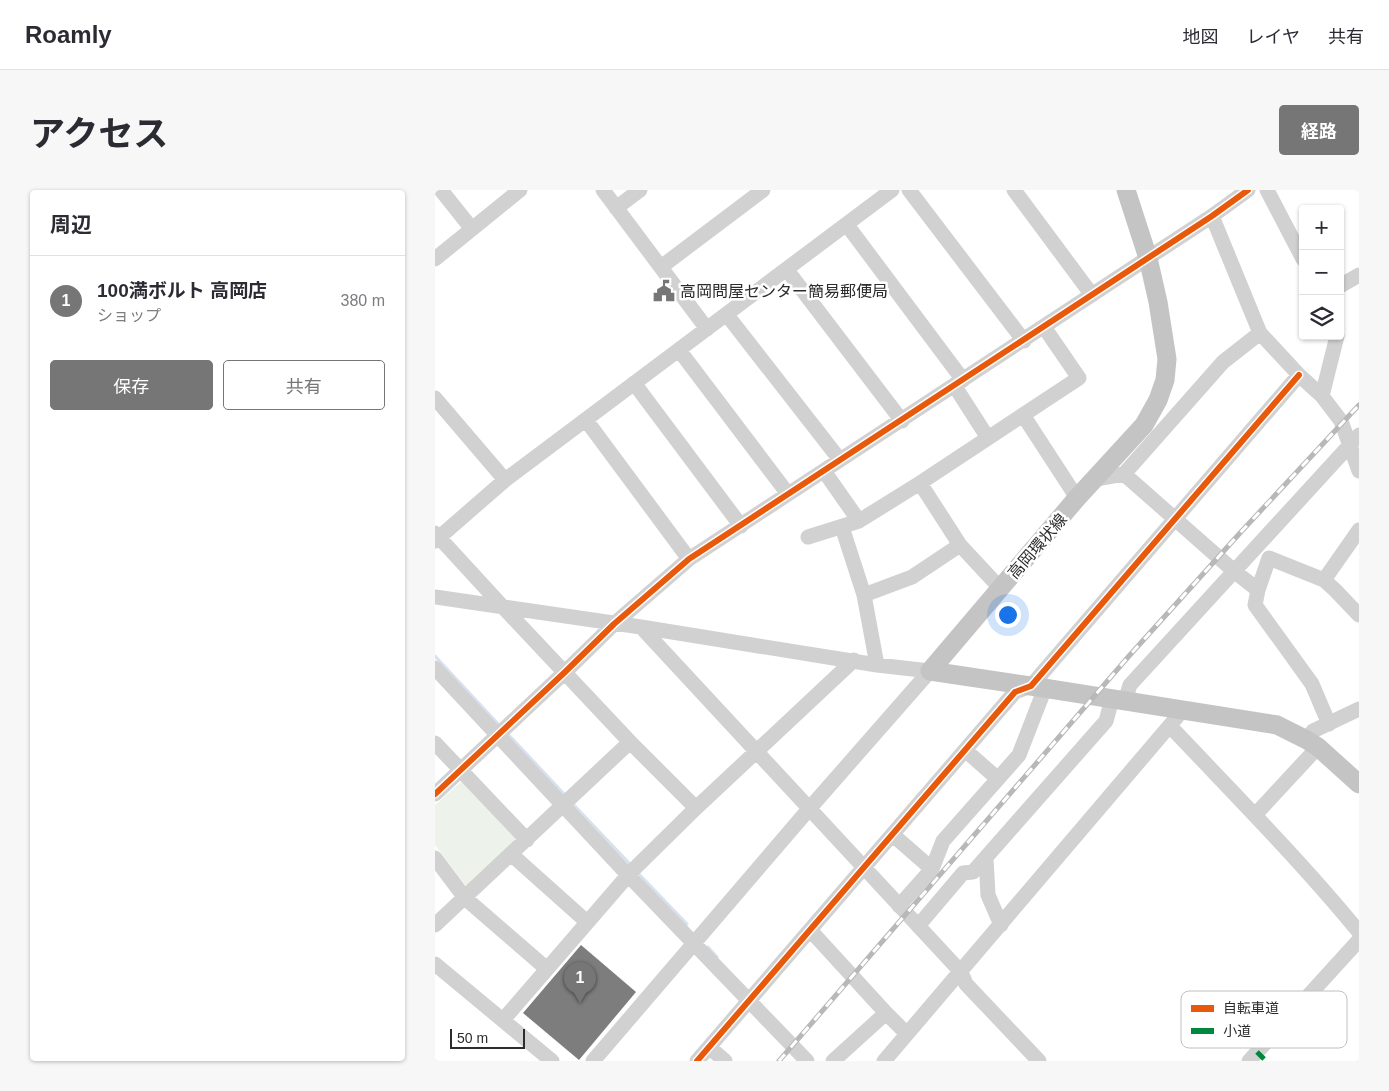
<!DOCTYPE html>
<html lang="ja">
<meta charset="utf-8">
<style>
:root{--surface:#fff;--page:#f7f7f7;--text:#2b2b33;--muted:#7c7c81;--line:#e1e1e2;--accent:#767676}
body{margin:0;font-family:Helvetica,"Noto Sans JP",sans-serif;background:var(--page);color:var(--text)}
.controls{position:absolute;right:15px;top:15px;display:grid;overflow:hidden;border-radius:5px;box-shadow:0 1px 4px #0004}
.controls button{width:45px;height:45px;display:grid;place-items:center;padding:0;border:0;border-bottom:1px solid var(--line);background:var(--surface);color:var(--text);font:25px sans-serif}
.scale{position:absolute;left:15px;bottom:12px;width:75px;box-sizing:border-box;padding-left:5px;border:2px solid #2c2c2c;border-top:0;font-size:14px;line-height:18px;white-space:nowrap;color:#2c2c2c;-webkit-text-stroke:4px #fff;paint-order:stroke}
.you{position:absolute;left:572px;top:424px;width:18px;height:18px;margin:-12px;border:4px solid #fff;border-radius:50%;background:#1a73e8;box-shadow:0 0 0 8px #1a73e833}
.badge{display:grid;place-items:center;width:32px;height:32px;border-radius:50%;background:var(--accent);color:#fff;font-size:16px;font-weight:700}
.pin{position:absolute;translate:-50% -41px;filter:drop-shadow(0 1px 2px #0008)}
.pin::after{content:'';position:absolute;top:26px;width:18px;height:15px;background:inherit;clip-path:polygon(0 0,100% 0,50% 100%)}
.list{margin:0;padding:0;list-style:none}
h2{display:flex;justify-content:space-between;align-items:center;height:65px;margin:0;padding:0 20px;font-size:21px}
h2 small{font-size:16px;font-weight:400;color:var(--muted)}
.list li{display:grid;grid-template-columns:32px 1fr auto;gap:15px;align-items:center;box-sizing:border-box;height:90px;padding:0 20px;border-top:1px solid var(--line)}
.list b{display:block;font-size:19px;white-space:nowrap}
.list p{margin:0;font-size:16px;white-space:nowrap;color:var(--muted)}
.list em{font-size:16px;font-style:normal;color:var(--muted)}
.actions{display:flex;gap:10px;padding:15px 20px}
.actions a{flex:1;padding:11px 0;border:1px solid var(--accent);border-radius:5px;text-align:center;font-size:18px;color:var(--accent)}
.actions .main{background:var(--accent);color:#fff}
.icon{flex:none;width:28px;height:28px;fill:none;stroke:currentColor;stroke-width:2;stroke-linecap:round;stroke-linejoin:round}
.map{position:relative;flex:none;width:924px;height:871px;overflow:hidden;border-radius:5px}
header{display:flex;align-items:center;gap:30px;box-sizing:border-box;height:70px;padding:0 25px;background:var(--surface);border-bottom:1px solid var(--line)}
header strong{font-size:24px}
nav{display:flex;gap:28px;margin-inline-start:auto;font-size:18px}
.intro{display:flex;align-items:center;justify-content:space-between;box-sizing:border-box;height:120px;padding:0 30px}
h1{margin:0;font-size:35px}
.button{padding:12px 22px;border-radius:5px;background:var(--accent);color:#fff;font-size:18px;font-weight:700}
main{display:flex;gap:30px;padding:0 30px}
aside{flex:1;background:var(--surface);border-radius:5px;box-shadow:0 1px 4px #0004}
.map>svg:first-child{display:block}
.green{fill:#edf3eb}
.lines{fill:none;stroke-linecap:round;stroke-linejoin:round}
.stream{stroke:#d8e1f0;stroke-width:3}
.building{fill:#7d7d7d}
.minor{stroke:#d1d1d1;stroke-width:15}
.major{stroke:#c4c4c4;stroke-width:19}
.rail-casing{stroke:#b8b8b8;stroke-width:5}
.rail{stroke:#fff;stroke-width:3;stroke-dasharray:9;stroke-linecap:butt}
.quiet{stroke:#00873e;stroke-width:5;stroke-dasharray:10 5;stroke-linecap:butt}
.cycleway-casing{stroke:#fff;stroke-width:9}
.cycleway{stroke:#e8590c;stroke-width:6}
.labels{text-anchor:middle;stroke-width:5;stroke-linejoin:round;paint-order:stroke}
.poi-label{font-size:16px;fill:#2c2c2c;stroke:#fff;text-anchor:start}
.street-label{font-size:16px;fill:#2c2c2c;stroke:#fff}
.key{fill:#fff;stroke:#c0c0c0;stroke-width:1}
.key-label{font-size:14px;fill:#2c2c2c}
</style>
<header>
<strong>Roamly</strong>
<nav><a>地図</a><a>レイヤ</a><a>共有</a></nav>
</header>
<div class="intro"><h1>アクセス</h1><a class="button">経路</a></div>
<main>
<aside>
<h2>周辺<small></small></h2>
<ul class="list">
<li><span class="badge">1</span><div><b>100満ボルト 高岡店</b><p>ショップ</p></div><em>380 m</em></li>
</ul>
<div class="actions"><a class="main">保存</a><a>共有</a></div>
</aside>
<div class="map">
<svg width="924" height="871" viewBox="0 0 924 871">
<rect width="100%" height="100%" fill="#fff"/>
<!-- green -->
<path class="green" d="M 28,590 L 83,649 L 31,696 L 0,655 L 0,615 Z"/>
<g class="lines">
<!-- stream -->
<path class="stream" d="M 0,466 L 66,537
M 72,543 L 131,606
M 137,613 L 196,675
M 202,682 L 252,734
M 273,757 L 282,767"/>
</g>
<!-- building -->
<path class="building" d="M 146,755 L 201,802 L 144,870 L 88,823 Z"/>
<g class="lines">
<!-- minor -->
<path class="minor" d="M 6,0 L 37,39
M 168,0 L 272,139
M 474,0 L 589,151
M 579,0 L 657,105
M 832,0 L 868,69
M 181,18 L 205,0
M 777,26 L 825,143 L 864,185 L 887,206 L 906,231 L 924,281
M 412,35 L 528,190
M 0,69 L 85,0
M 226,77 L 328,0
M 352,80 L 467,231
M 905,96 L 924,85
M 292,125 L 405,270
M 244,160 L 353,304
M 199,193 L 306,336
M 519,195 L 553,248
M 887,206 L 902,146
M 0,208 L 70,290
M 588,225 L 642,308
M 151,230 L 254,369
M 389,281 L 424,331
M 689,284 L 799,381 L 823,400 L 834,368 L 889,390 L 924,340
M 661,289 L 689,284 L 788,172 L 825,143
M 485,293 L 525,355 L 565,398
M 407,337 L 429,405 L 442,475
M 0,343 L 67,416 L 195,552 L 261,618
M 373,347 L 424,331 L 485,293 L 644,188 L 609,137
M 0,351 L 70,290 L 457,0
M 889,390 L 900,400 L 924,425
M 823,400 L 820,415 L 877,494 L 894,534
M 429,405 L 477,387 L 525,355
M 0,407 L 206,437 L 442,475 L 495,481
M 206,437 L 526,782 L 531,794 L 604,871
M 0,478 L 193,685 L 372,871
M 690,511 L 695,495 L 924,245
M 735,536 C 799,604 865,670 924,742
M 872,550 L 878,541 L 924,519
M 0,553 L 92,650
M 530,560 L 563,589
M 0,604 L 130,482 L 179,434 L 254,369 L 777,26 L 813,0
M 820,625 L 883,557
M 458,645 L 497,679
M 76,664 L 152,732
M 0,668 L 30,708 L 112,779
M 551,668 L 553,705 L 566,735
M 464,716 L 497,679 L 508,651 L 584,565 L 610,498
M 0,735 L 195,552
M 483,736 L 528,683 L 538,682 L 671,531 L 677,509
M 376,741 L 451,823 L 472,844
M 0,774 L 117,871
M 68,830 L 195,683 L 261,618 L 419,470
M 274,857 L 290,871
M 158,871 L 374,619 L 495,481
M 262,871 L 580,502 L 596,496 L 864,185
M 398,871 L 451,823
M 449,871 L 742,527 L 744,520
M 814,871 L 924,750"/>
<!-- major -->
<path class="major" d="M 495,481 L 642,308 L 709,235 L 723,210 L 730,190 L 732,169 L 723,112 L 713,68 L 691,0
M 495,481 L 596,496 L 842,535 L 872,550 L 883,557 L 924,594"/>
<!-- rail casing -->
<g class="rail-casing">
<path id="rail" d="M 344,871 L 694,466 L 805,343 L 924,215"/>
</g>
<!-- rail -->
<use href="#rail" class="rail"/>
<!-- quiet -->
<path class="quiet" d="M 822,862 L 831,871"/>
<!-- cycleway casing -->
<g class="cycleway-casing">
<path id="cycleway" d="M 0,604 L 130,482 L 179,434 L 254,369 L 777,26 L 813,0
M 262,871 L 580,502 L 596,496 L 864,185"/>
</g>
<!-- cycleway -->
<use href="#cycleway" class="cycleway"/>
</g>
<!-- icons -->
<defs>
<g id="civic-bare" transform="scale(1.725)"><path d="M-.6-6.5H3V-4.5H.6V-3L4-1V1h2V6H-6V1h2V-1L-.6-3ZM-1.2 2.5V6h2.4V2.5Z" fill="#767676" stroke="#fff" stroke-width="2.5" paint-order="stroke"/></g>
</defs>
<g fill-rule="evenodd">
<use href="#civic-bare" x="229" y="101"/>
</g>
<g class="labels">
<!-- poi labels -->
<g class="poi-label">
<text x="245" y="107">高岡問屋センター簡易郵便局</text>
</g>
<!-- street labels -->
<g class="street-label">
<text transform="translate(602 356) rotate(-49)" y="6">高岡環状線</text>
</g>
</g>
<!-- legend -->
<rect x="746" y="801" width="166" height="57" rx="8" class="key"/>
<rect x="756" y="815" width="23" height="7" fill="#e8590c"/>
<rect x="756" y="838" width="23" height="6" fill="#00873e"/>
<g class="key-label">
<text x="788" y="823">自転車道</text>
<text x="788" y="846">小道</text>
</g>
</svg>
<div class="controls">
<button>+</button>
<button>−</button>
<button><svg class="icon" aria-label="layers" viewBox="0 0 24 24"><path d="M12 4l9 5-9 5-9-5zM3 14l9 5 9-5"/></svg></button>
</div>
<div class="scale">50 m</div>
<div class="you"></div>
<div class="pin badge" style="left:145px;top:813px">1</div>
</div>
</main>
